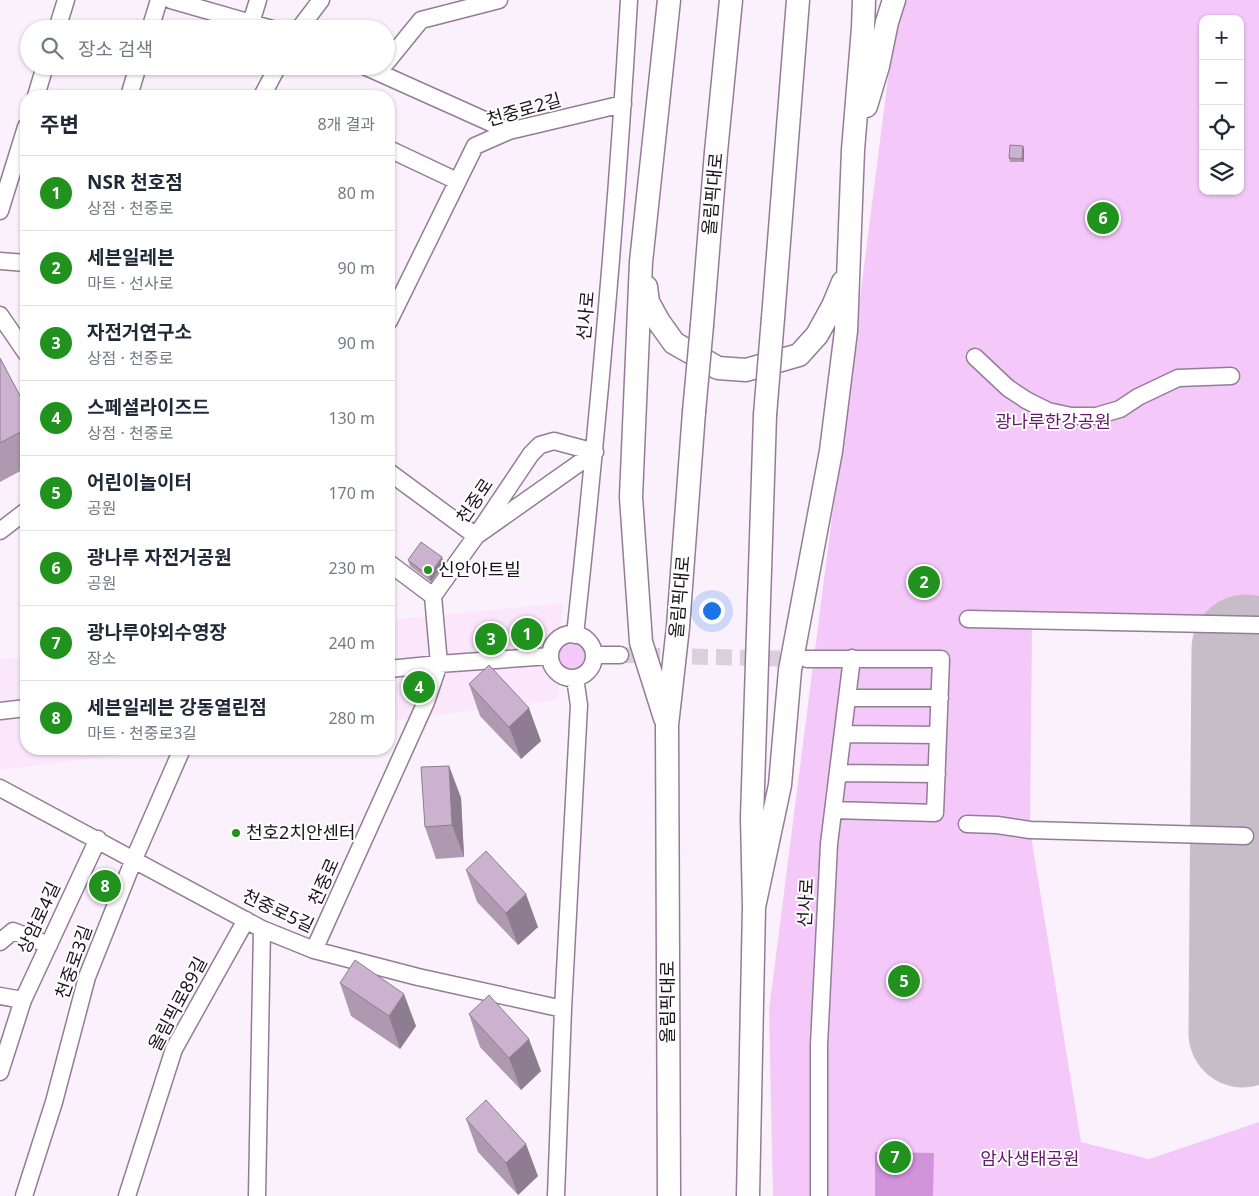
<!DOCTYPE html>
<html lang="ko">
<meta charset="utf-8">
<style>
:root{--surface:#fff;--page:#f6f6f7;--text:#1f2937;--muted:#747a83;--line:#e0e1e3;--accent:#21921d}
body{margin:0;font-family:"Noto Sans","Noto Sans KR",sans-serif;background:var(--page);color:var(--text)}
.controls{position:absolute;right:15px;top:15px;display:grid;overflow:hidden;border-radius:10px;box-shadow:0 1px 4px #0004}
.controls button{width:45px;height:45px;display:grid;place-items:center;padding:0;border:0;border-bottom:1px solid var(--line);background:var(--surface);color:var(--text);font:25px sans-serif}
.you{position:absolute;left:711px;top:610px;width:18px;height:18px;margin:-12px;border:4px solid #fff;border-radius:50%;background:#1a73e8;box-shadow:0 0 0 8px #1a73e833}
.badge{display:grid;place-items:center;width:32px;height:32px;border-radius:50%;background:var(--accent);color:#fff;font-size:16px;font-weight:700}
.pin{position:absolute;translate:-50% -50%;border:2px solid #fff;box-shadow:0 1px 5px #0006}
.list{margin:0;padding:0;list-style:none}
h2{display:flex;justify-content:space-between;align-items:center;height:65px;margin:0;padding:0 20px;font-size:21px}
h2 small{font-size:16px;font-weight:400;color:var(--muted)}
.list li{display:grid;grid-template-columns:32px 1fr auto;gap:15px;align-items:center;box-sizing:border-box;height:75px;padding:0 20px;border-top:1px solid var(--line)}
.list b{display:block;font-size:19px;white-space:nowrap}
.list p{margin:0;font-size:16px;white-space:nowrap;color:var(--muted)}
.list em{font-size:16px;font-style:normal;color:var(--muted)}
.icon{flex:none;width:28px;height:28px;fill:none;stroke:currentColor;stroke-width:2;stroke-linecap:round;stroke-linejoin:round}
.map{position:relative;flex:none;width:1259px;height:1196px;overflow:hidden}
.search{position:absolute;background:var(--surface);box-shadow:0 1px 4px #0004;left:20px;top:20px;width:375px;height:55px;display:flex;align-items:center;gap:12px;box-sizing:border-box;padding:0 18px;border-radius:28px;color:var(--muted);font-size:19px}
.panel{position:absolute;background:var(--surface);box-shadow:0 1px 4px #0004;left:20px;top:90px;width:375px;height:665px;border-radius:20px}
.map>svg:first-child{display:block}
.built{fill:#fae7fc}
.green{fill:#f4c9f9;fill-rule:evenodd}
.water{fill:#d193da}
.lines{fill:none;stroke-linecap:round;stroke-linejoin:round}
.runway{stroke:#c6bdc8;stroke-width:109}
.minor-tunnel{stroke:#dad0db;stroke-width:16;stroke-dasharray:16 8;stroke-linecap:butt}
.minor-casing{stroke:#947c97;stroke-width:19}
.highway-casing{stroke:#947c97;stroke-width:25}
.minor{stroke:#fff;stroke-width:16}
.highway{stroke:#fff;stroke-width:22}
.highway-bridge-casing{stroke:#947c97;stroke-width:25;stroke-linecap:butt}
.highway-bridge{stroke:#fff;stroke-width:22}
.wall{fill:#af99b1}
.shaded-wall{fill:#8e7d90}
.building{fill:#cbb2ce;stroke:#8e7d90}
.poi-dot{fill:#21921d;stroke:#fff;stroke-width:2}
.labels{text-anchor:middle;stroke-width:4;stroke-linejoin:round;paint-order:stroke}
.street-label{font-size:18px;fill:#1c131d;stroke:#fff}
.park-label{font-size:18px;fill:#64186e;stroke:#fff}
.poi-label{font-size:18px;fill:#1c131d;stroke:#fff;text-anchor:start}
</style>
<div class="map">
<svg width="1259" height="1196" viewBox="0 0 1259 1196">
<rect width="100%" height="100%" fill="#fbf1fd"/>
<!-- built -->
<path class="built" d="M 563,603 L 558,700 L 389,721 L 389,620 Z
M 26,657 L 26,749 L 169,749 L 0,770 L 0,659 Z"/>
<!-- green -->
<path class="green" d="M 898,0 L 1259,0 L 1259,633 L 1032,629 L 1030,830 L 1081,1142 L 1149,1159 L 1259,1122 L 1259,1196 L 773,1196 L 769,1010 ZM 1203,19 L 1240,19 L 1240,191 L 1203,191 Z
M557 656a14 14 0 1 1 28 0a14 14 0 1 1-28 0Z"/>
<!-- water -->
<path class="water" d="M 875,1152 L 934,1153 L 933,1196 L 875,1196 Z"/>
<g class="lines">
<!-- runway -->
<path class="runway" d="M 1243,1033 L 1246,649"/>
<!-- minor-tunnel -->
<path class="minor-tunnel" d="M 620,655 L 803,659"/>
<!-- minor casing -->
<g class="minor-casing">
<path id="minor" d="M 171,0 L 272,29
M 251,23 L 258,0
M 57,29 L 66,0
M 150,29 L 159,0
M 299,29 L 321,0
M 386,63 L 421,20 L 499,0
M 364,66 L 509,131
M 36,96 L 45,66
M 129,96 L 138,66
M 262,96 L 278,66
M 389,149 L 457,181
M 0,211 L 26,127
M 0,261 L 26,263
M 0,315 L 26,353
M 389,321 L 475,146 L 509,131 L 623,104
M 975,357 L 1008,388 L 1026,400 L 1048,411 L 1071,416 L 1096,416 L 1120,409 L 1138,397 L 1178,378 L 1231,376
M 389,472 L 476,536 L 595,452
M 0,531 L 26,511
M 389,563 L 433,596
M 968,619 L 1259,625
M550 656a22 22 0 1 1 44 0a22 22 0 1 1-44 0Z
M 575,635 C 598,424 617,212 629,0
M 594,655 L 620,655
M 807,659 L 941,659 L 935,813 L 833,810
M 389,669 L 439,664 L 550,656
M 847,698 L 940,698
M 0,711 L 26,708
M 843,734 L 938,735
M 838,773 L 937,774
M 0,788 L 262,929 L 314,950 L 418,977 L 563,1009
M 967,824 L 997,825 L 1030,830 L 1245,836
M 0,942 L 13,931 L 49,945
M 314,950 L 426,702 L 439,664 L 433,596 L 476,536 L 531,454 L 540,445 L 554,441 L 595,452
M 0,996 L 23,1000
M 0,1072 L 23,1000 L 98,839
M 24,1196 L 54,1102 L 87,977 L 134,859 L 182,749
M 127,1196 L 174,1049 L 246,920
M 257,1196 L 262,929
M 556,1196 L 563,1009 L 579,705 L 575,678
M 819,1196 L 819,1045 L 829,844 L 852,658"/>
</g>
<!-- highway casing -->
<g class="highway-casing">
<path id="highway" d="M 866,106 L 878,66 L 887,22 L 894,0
M 646,287 L 648,302 L 659,322 L 674,343 L 718,368 L 746,370 L 799,355 L 817,335 L 833,306 L 843,282
M 773,318 L 798,0
M 702,325 L 716,152 L 731,0
M 665,718 L 641,642 L 631,497 L 641,262 L 669,0
M 754,907 L 780,785 L 790,670 L 831,451 L 846,331 L 853,150 L 863,28 L 864,0
M 669,1196 L 667,725 L 678,627 L 694,412
M 748,1196 L 754,907 L 752,818 L 765,415"/>
</g>
<!-- minor -->
<use href="#minor" class="minor"/>
<!-- highway -->
<use href="#highway" class="highway"/>
<!-- highway-bridge casing -->
<g class="highway-bridge-casing">
<path id="highway-bridge" d="M 694,412 L 702,325
M 765,415 L 773,318"/>
</g>
<!-- highway-bridge -->
<use href="#highway-bridge" class="highway-bridge"/>
</g>
<!-- wall -->
<path class="wall" d="M 1023,146 L 1024,149 L 1024,162 L 1010,162 L 1009,158 Z
M 0,358 L 26,407 L 26,468 L 0,482 Z
M 408,560 L 444,563 L 431,582 L 410,566 Z
M 469,684 L 541,741 L 521,759 L 480,716 Z
M 449,766 L 461,798 L 464,857 L 436,859 L 425,827 Z
M 466,870 L 538,927 L 518,945 L 477,902 Z
M 340,983 L 416,1026 L 400,1049 L 351,1016 Z
M 469,1014 L 541,1071 L 521,1090 L 480,1047 Z
M 466,1119 L 538,1176 L 518,1195 L 478,1152 Z"/>
<!-- shaded-wall -->
<path class="shaded-wall" d="M 1023,146 L 1024,149 L 1024,162 L 1022,159 Z
M 442,557 L 444,563 L 431,582 L 429,576 Z
M 529,708 L 541,741 L 521,759 L 509,727 Z
M 449,766 L 461,798 L 464,857 L 452,825 Z
M 526,894 L 538,927 L 518,945 L 506,913 Z
M 404,994 L 416,1026 L 400,1049 L 389,1016 Z
M 529,1039 L 541,1071 L 521,1090 L 509,1058 Z
M 526,1144 L 538,1176 L 518,1195 L 506,1163 Z"/>
<!-- building -->
<path class="building" d="M 1010,145 L 1023,146 L 1022,159 L 1009,158 Z
M 0,358 L 26,407 L 26,429 L 0,443 Z
M 421,542 L 442,557 L 429,576 L 408,560 Z
M 489,665 L 529,708 L 509,727 L 469,684 Z
M 449,766 L 452,825 L 425,827 L 421,767 Z
M 486,851 L 526,894 L 506,913 L 466,870 Z
M 355,960 L 404,994 L 389,1016 L 340,983 Z
M 489,995 L 529,1039 L 509,1058 L 469,1014 Z
M 486,1100 L 526,1144 L 506,1163 L 466,1119 Z"/>
<!-- markers -->
<g class="poi-dot">
<circle cx="428" cy="570" r="5"/>
<circle cx="236" cy="833" r="5"/>
</g>
<g class="labels">
<!-- street labels -->
<g class="street-label">
<text transform="translate(524 110) rotate(-16)" y="6">천중로2길</text>
<text transform="translate(713 194) rotate(-85)" y="6">올림픽대로</text>
<text transform="translate(586 316) rotate(-85)" y="6">선사로</text>
<text transform="translate(475 501) rotate(-56)" y="6">천중로</text>
<text transform="translate(680 597) rotate(-85)" y="6">올림픽대로</text>
<text transform="translate(324 882) rotate(-66)" y="6">천중로</text>
<text transform="translate(806 903) rotate(-87)" y="6">선사로</text>
<text transform="translate(278 911) rotate(25)" y="6">천중로5길</text>
<text transform="translate(39 918) rotate(-65)" y="6">상암로4길</text>
<text transform="translate(74 962) rotate(-71)" y="6">천중로3길</text>
<text transform="translate(668 1002) rotate(-90)" y="6">올림픽대로</text>
<text transform="translate(178 1004) rotate(-62)" y="6">올림픽로89길</text>
</g>
<!-- park labels -->
<g class="park-label">
<text x="1053" y="428">광나루한강공원</text>
<text x="1030" y="1165">암사생태공원</text>
</g>
<!-- poi labels -->
<g class="poi-label">
<text x="438" y="576">신안아트빌</text>
<text x="246" y="839">천호2치안센터</text>
</g>
</g>
</svg>
<div class="controls">
<button>+</button>
<button>−</button>
<button><svg class="icon" aria-label="locate" viewBox="0 0 24 24"><circle cx="12" cy="12" r="6"/><path d="M12 2v4M12 18v4M2 12h4M18 12h4"/></svg></button>
<button><svg class="icon" aria-label="layers" viewBox="0 0 24 24"><path d="M12 4l9 5-9 5-9-5zM3 14l9 5 9-5"/></svg></button>
</div>
<div class="you"></div>
<div class="pin badge" style="left:527px;top:634px">1</div>
<div class="pin badge" style="left:924px;top:582px">2</div>
<div class="pin badge" style="left:491px;top:639px">3</div>
<div class="pin badge" style="left:419px;top:687px">4</div>
<div class="pin badge" style="left:904px;top:981px">5</div>
<div class="pin badge" style="left:1103px;top:218px">6</div>
<div class="pin badge" style="left:895px;top:1157px">7</div>
<div class="pin badge" style="left:105px;top:886px">8</div>
<div class="search"><svg class="icon" aria-label="search" viewBox="0 0 24 24"><circle cx="10" cy="10" r="6"/><path d="M15 15l6 6"/></svg>장소 검색</div>
<section class="panel">
<h2>주변<small>8개 결과</small></h2>
<ul class="list">
<li><span class="badge">1</span><div><b>NSR 천호점</b><p>상점 · 천중로</p></div><em>80 m</em></li>
<li><span class="badge">2</span><div><b>세븐일레븐</b><p>마트 · 선사로</p></div><em>90 m</em></li>
<li><span class="badge">3</span><div><b>자전거연구소</b><p>상점 · 천중로</p></div><em>90 m</em></li>
<li><span class="badge">4</span><div><b>스페셜라이즈드</b><p>상점 · 천중로</p></div><em>130 m</em></li>
<li><span class="badge">5</span><div><b>어린이놀이터</b><p>공원</p></div><em>170 m</em></li>
<li><span class="badge">6</span><div><b>광나루 자전거공원</b><p>공원</p></div><em>230 m</em></li>
<li><span class="badge">7</span><div><b>광나루야외수영장</b><p>장소</p></div><em>240 m</em></li>
<li><span class="badge">8</span><div><b>세븐일레븐 강동열린점</b><p>마트 · 천중로3길</p></div><em>280 m</em></li>
</ul>
</section>
</div>
